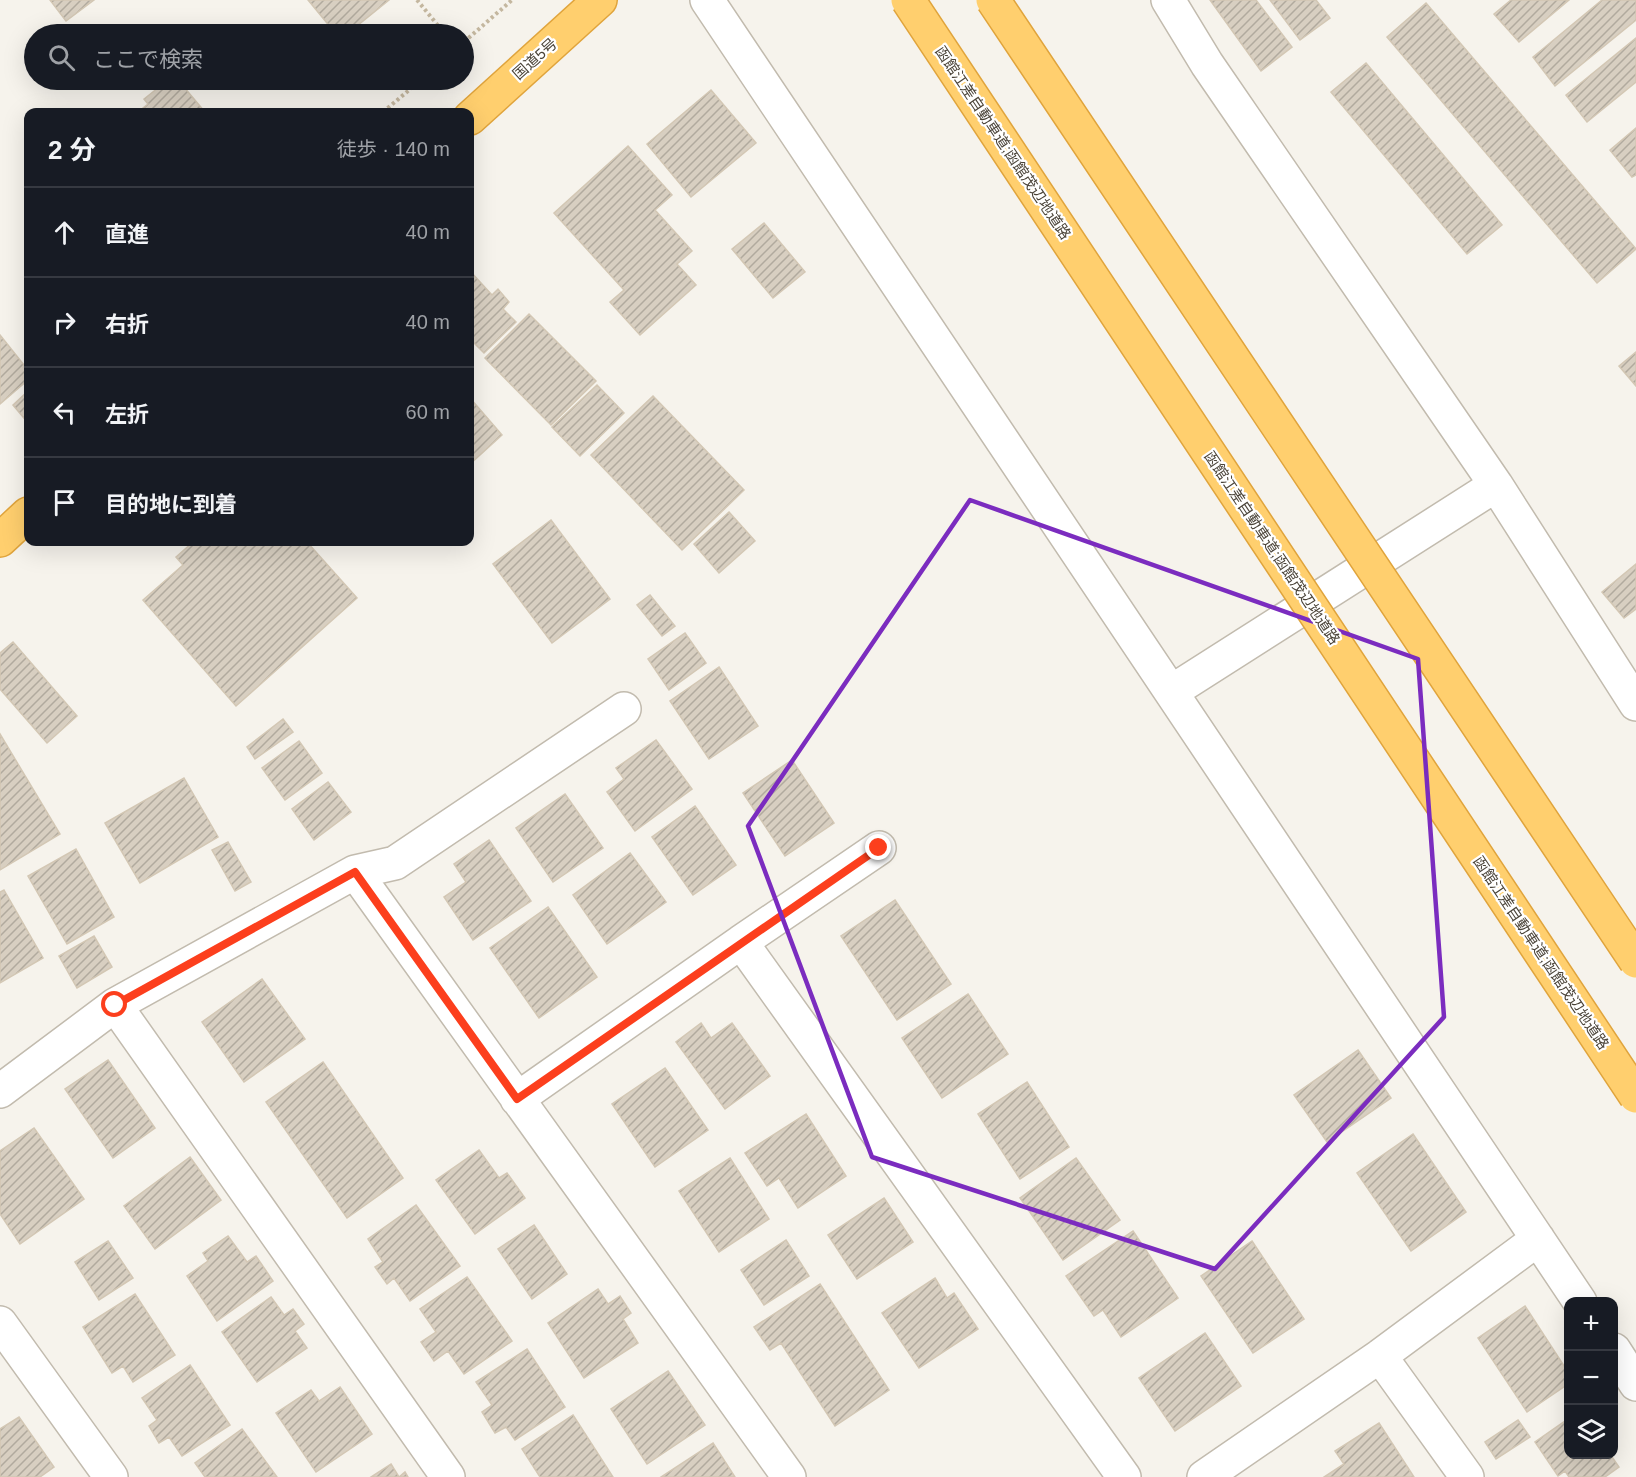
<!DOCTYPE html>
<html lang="ja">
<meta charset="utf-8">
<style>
:root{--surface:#171b24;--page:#20242c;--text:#f1f3f6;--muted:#9ea1a6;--line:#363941}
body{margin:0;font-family:Arial,"Noto Sans JP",sans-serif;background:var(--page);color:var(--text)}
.controls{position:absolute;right:18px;bottom:18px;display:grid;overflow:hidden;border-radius:12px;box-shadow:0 6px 24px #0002}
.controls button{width:54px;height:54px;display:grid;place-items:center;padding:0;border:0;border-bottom:2px solid var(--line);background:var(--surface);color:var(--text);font:30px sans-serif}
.stop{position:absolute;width:18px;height:18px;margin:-14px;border:4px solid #fc3f1d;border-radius:50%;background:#fff}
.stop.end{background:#fc3f1d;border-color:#fff;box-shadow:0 2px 6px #0008}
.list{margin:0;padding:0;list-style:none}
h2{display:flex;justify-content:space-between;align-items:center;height:78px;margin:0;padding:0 24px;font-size:26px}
h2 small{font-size:20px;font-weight:400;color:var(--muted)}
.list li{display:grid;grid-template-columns:39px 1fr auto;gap:18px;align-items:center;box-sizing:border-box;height:90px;padding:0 24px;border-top:2px solid var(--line)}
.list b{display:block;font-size:22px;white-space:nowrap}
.list em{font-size:20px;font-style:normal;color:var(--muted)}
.icon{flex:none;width:33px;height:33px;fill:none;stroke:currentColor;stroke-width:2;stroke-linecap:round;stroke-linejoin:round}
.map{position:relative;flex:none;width:1636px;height:1477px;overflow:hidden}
.search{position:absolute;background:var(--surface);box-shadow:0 6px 24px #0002;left:24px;top:24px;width:450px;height:66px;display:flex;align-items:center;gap:15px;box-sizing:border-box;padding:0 21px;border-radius:33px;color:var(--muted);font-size:22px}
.panel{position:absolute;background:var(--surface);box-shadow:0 6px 24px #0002;left:24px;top:108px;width:450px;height:438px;border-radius:12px}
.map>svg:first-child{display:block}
.building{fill:url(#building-hatch);stroke:#d3c7b4;stroke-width:1.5}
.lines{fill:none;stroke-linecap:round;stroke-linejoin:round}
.minor-casing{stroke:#c2bbae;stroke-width:36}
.highway-casing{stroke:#e0a43c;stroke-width:36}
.path{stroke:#c4b79f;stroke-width:4;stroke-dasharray:3 3;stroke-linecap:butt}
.minor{stroke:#fff;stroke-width:33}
.highway{stroke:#ffcf6e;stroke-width:33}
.highway-bridge-casing{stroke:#e0a43c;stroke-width:36;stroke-linecap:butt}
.highway-bridge{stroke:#ffcf6e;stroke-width:33}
.route{stroke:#fc3f1d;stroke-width:8}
.marked{fill:none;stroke:#7b2cbf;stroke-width:4.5;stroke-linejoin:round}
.labels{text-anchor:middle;stroke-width:4.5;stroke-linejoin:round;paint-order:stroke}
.street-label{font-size:15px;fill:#4b4439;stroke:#fff}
</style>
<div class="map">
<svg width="1636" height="1477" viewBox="0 0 1636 1477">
<defs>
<pattern id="building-hatch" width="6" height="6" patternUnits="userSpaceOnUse" patternTransform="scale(1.5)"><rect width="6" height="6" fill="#d8cfc1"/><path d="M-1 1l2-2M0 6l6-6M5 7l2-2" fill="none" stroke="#b1aa9e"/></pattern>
</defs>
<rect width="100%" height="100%" fill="#f6f3ec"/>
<!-- building -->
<path class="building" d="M 50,0 L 94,0 L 66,21 Z
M 308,0 L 389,0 L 347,34 L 336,34 Z
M 1210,0 L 1256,0 L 1292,47 L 1261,71 Z
M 1270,0 L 1316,0 L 1330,18 L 1300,40 Z
M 1511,0 L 1569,0 L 1519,42 L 1494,14 Z
M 1602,0 L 1636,0 L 1636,20 L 1555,86 L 1533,57 Z
M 1426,3 L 1636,249 L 1597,283 L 1387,37 Z
M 1636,38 L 1636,82 L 1587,122 L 1566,95 Z
M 1366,63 L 1502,225 L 1467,254 L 1331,92 Z
M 168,80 L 178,80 L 205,112 L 138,112 L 148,104 L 144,99 Z
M 711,90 L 756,143 L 691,197 L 647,144 Z
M 1636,128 L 1636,175 L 1632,177 L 1610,150 Z
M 628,146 L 672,195 L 655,210 L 692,251 L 677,264 L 696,285 L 640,335 L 610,302 L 624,290 L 554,213 Z
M 764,223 L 805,272 L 773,298 L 732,249 Z
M 470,271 L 492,295 L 498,289 L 509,302 L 503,309 L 516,322 L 484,353 L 470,339 Z
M 529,314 L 596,381 L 551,425 L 485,358 Z
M 0,335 L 28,370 L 28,380 L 0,404 Z
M 1636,352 L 1636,386 L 1619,366 Z
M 597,385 L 624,413 L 580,456 L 552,427 Z
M 28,391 L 28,423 L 13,405 Z
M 653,396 L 744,490 L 682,550 L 591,455 Z
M 470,398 L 502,435 L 470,464 Z
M 729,512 L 755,541 L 719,573 L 694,544 Z
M 551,520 L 610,599 L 552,643 L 493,564 Z
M 193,542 L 307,542 L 357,598 L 236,706 L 143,600 L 183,565 L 176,557 Z
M 1636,564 L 1636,609 L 1624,618 L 1602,592 Z
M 650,595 L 675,626 L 662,636 L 637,605 Z
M 685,633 L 706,663 L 669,690 L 648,659 Z
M 13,642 L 77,716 L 47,743 L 0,689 L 0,653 Z
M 719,667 L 758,726 L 709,759 L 670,701 Z
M 283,719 L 293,732 L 255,759 L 247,747 Z
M 0,734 L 60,834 L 0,870 Z
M 656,740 L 692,789 L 635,831 L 607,792 L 624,779 L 616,768 Z
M 299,741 L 322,773 L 285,800 L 262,768 Z
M 792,760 L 834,823 L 785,856 L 743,793 Z
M 184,778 L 218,837 L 140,883 L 105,823 Z
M 328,782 L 351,812 L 314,840 L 292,809 Z
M 565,794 L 603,848 L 553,882 L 516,828 Z
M 695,806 L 736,865 L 693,895 L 652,837 Z
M 489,840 L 531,901 L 473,940 L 444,897 L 466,882 L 454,864 Z
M 228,842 L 251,882 L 235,891 L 212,850 Z
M 76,849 L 114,917 L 67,944 L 28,876 Z
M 630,853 L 666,902 L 607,944 L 573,895 Z
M 4,890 L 43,958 L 0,983 L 0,892 Z
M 895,900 L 951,984 L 897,1020 L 841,936 Z
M 548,907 L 597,977 L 539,1018 L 490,948 Z
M 94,936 L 112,967 L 77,988 L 59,956 Z
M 262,979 L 305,1039 L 244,1082 L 202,1022 Z
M 968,994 L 1008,1054 L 942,1098 L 902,1038 Z
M 701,1023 L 711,1038 L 732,1023 L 770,1076 L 725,1109 L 676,1042 Z
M 1358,1050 L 1391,1098 L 1327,1142 L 1294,1095 Z
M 108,1060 L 155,1128 L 113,1158 L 65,1089 Z
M 323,1062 L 403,1178 L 347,1218 L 266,1102 Z
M 665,1068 L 708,1130 L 655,1167 L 612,1104 Z
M 1027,1082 L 1069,1147 L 1020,1179 L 978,1114 Z
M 806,1114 L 846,1176 L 798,1208 L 779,1178 L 767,1186 L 745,1153 Z
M 34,1128 L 84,1199 L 20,1244 L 0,1214 L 0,1151 Z
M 1413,1134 L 1466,1212 L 1411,1251 L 1357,1173 Z
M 479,1150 L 499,1178 L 507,1173 L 525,1198 L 475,1234 L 436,1180 Z
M 190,1157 L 221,1200 L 155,1249 L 124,1206 Z
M 730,1158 L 769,1219 L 719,1252 L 679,1191 Z
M 1076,1158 L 1120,1220 L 1063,1260 L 1020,1198 Z
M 884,1198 L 913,1242 L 857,1279 L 828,1235 Z
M 416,1205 L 460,1266 L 410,1301 L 394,1278 L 387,1284 L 375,1267 L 383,1262 L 368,1239 Z
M 534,1225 L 567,1274 L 532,1299 L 498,1249 Z
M 1133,1231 L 1178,1298 L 1121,1337 L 1103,1310 L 1094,1316 L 1066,1276 Z
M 228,1236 L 247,1262 L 256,1256 L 273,1281 L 217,1321 L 187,1276 L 208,1261 L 203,1253 Z
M 786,1240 L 809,1276 L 764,1305 L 741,1270 Z
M 108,1241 L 133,1278 L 99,1300 L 75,1262 Z
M 1252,1241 L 1304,1319 L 1253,1353 L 1201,1276 Z
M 467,1277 L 512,1341 L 464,1374 L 448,1351 L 434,1361 L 421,1342 L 436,1332 L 420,1309 Z
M 935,1278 L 947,1298 L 954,1293 L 978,1329 L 919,1368 L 882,1313 Z
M 820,1284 L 889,1390 L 835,1426 L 781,1343 L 770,1350 L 754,1327 Z
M 598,1289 L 608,1304 L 620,1296 L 631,1313 L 623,1319 L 638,1343 L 584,1378 L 548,1323 Z
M 135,1294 L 175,1355 L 133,1382 L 123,1366 L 112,1373 L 83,1327 Z
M 271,1297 L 284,1315 L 293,1309 L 304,1324 L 295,1331 L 307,1348 L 257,1382 L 222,1332 Z
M 1525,1306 L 1568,1372 L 1568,1384 L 1527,1412 L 1478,1338 Z
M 1205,1333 L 1241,1386 L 1175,1431 L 1139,1378 Z
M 527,1349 L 565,1407 L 515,1440 L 506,1427 L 495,1433 L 482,1412 L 492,1405 L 476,1382 Z
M 190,1365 L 230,1425 L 182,1456 L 169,1437 L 159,1443 L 149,1426 L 157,1420 L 142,1398 Z
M 668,1371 L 705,1425 L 647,1464 L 611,1409 Z
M 340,1387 L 372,1434 L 316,1472 L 276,1413 L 311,1390 L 319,1401 Z
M 573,1415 L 613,1477 L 540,1477 L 522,1449 Z
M 19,1417 L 54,1467 L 40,1477 L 0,1477 L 0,1429 Z
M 1568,1419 L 1568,1454 L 1610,1454 L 1619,1467 L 1605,1477 L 1569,1477 L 1565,1471 L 1558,1476 L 1535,1442 Z
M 1518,1420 L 1530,1437 L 1496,1459 L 1485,1442 Z
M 1379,1423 L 1414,1477 L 1324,1477 L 1344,1464 L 1335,1451 Z
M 242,1429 L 277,1477 L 205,1477 L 195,1463 Z
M 713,1443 L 735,1477 L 661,1477 Z
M 391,1464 L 399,1477 L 405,1472 L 408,1477 L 371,1477 Z"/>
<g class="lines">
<!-- minor casing -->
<g class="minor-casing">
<path id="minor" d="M 707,0 L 1580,1302
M 1168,0 L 1207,64 L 1496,485 L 1636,704
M 1171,692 L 1496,485
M 355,872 L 789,1477
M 741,942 L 879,848
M 115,1005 L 448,1477
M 0,1091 L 115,1005 L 355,872 L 395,863 L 624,709
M 517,1099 L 741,942 L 1124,1477
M 0,1323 L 111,1477
M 1614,1350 L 1636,1384
M 1380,1356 L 1467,1477
M 1204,1477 L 1380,1356 L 1538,1239"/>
</g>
<!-- highway casing -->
<g class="highway-casing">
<path id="highway" d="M 470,118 L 600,0
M 0,540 L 28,514"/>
</g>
<!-- path -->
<path class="path" d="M 417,0 L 445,34
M 464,42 L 512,0
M 383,112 L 421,80"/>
<!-- minor -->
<use href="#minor" class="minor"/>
<!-- highway -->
<use href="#highway" class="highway"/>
<!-- highway-bridge casing -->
<g class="highway-bridge-casing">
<path id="highway-bridge" d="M 908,0 L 1636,1096
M 993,0 L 1636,961"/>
</g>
<!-- highway-bridge -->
<use href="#highway-bridge" class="highway-bridge"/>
</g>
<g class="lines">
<!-- route -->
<path class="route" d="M 115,1005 L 355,872 L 517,1099 L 879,848"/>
</g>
<!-- marked area -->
<path class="marked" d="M 970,500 L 1418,659 L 1444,1017 L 1215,1269 L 872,1157 L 748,826 Z"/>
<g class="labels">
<!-- street labels -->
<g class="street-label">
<text transform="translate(535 59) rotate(-42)" y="5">国道5号</text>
<text transform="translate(1003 143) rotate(56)" y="5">函館江差自動車道;函館茂辺地道路</text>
<text transform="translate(1272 548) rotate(56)" y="5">函館江差自動車道;函館茂辺地道路</text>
<text transform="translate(1541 953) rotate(56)" y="5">函館江差自動車道;函館茂辺地道路</text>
</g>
</g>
</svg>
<div class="controls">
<button>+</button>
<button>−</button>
<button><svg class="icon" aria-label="layers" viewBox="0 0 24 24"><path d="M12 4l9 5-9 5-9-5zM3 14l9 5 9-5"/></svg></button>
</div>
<div class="stop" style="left:115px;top:1005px"></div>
<div class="stop end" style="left:879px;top:848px"></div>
<div class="search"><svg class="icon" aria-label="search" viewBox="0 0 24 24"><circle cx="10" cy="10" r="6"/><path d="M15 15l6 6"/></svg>ここで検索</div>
<section class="panel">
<h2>2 分<small>徒歩 · 140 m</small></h2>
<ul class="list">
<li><svg class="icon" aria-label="ahead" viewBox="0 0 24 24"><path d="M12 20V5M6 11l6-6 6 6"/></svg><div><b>直進</b></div><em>40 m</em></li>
<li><svg class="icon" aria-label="right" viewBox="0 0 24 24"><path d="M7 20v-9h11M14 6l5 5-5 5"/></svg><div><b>右折</b></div><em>40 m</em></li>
<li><svg class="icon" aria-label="left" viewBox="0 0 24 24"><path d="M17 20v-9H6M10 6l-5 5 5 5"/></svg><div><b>左折</b></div><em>60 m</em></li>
<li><svg class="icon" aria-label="arrive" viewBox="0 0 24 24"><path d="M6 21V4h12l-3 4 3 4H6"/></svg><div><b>目的地に到着</b></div></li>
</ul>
</section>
</div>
